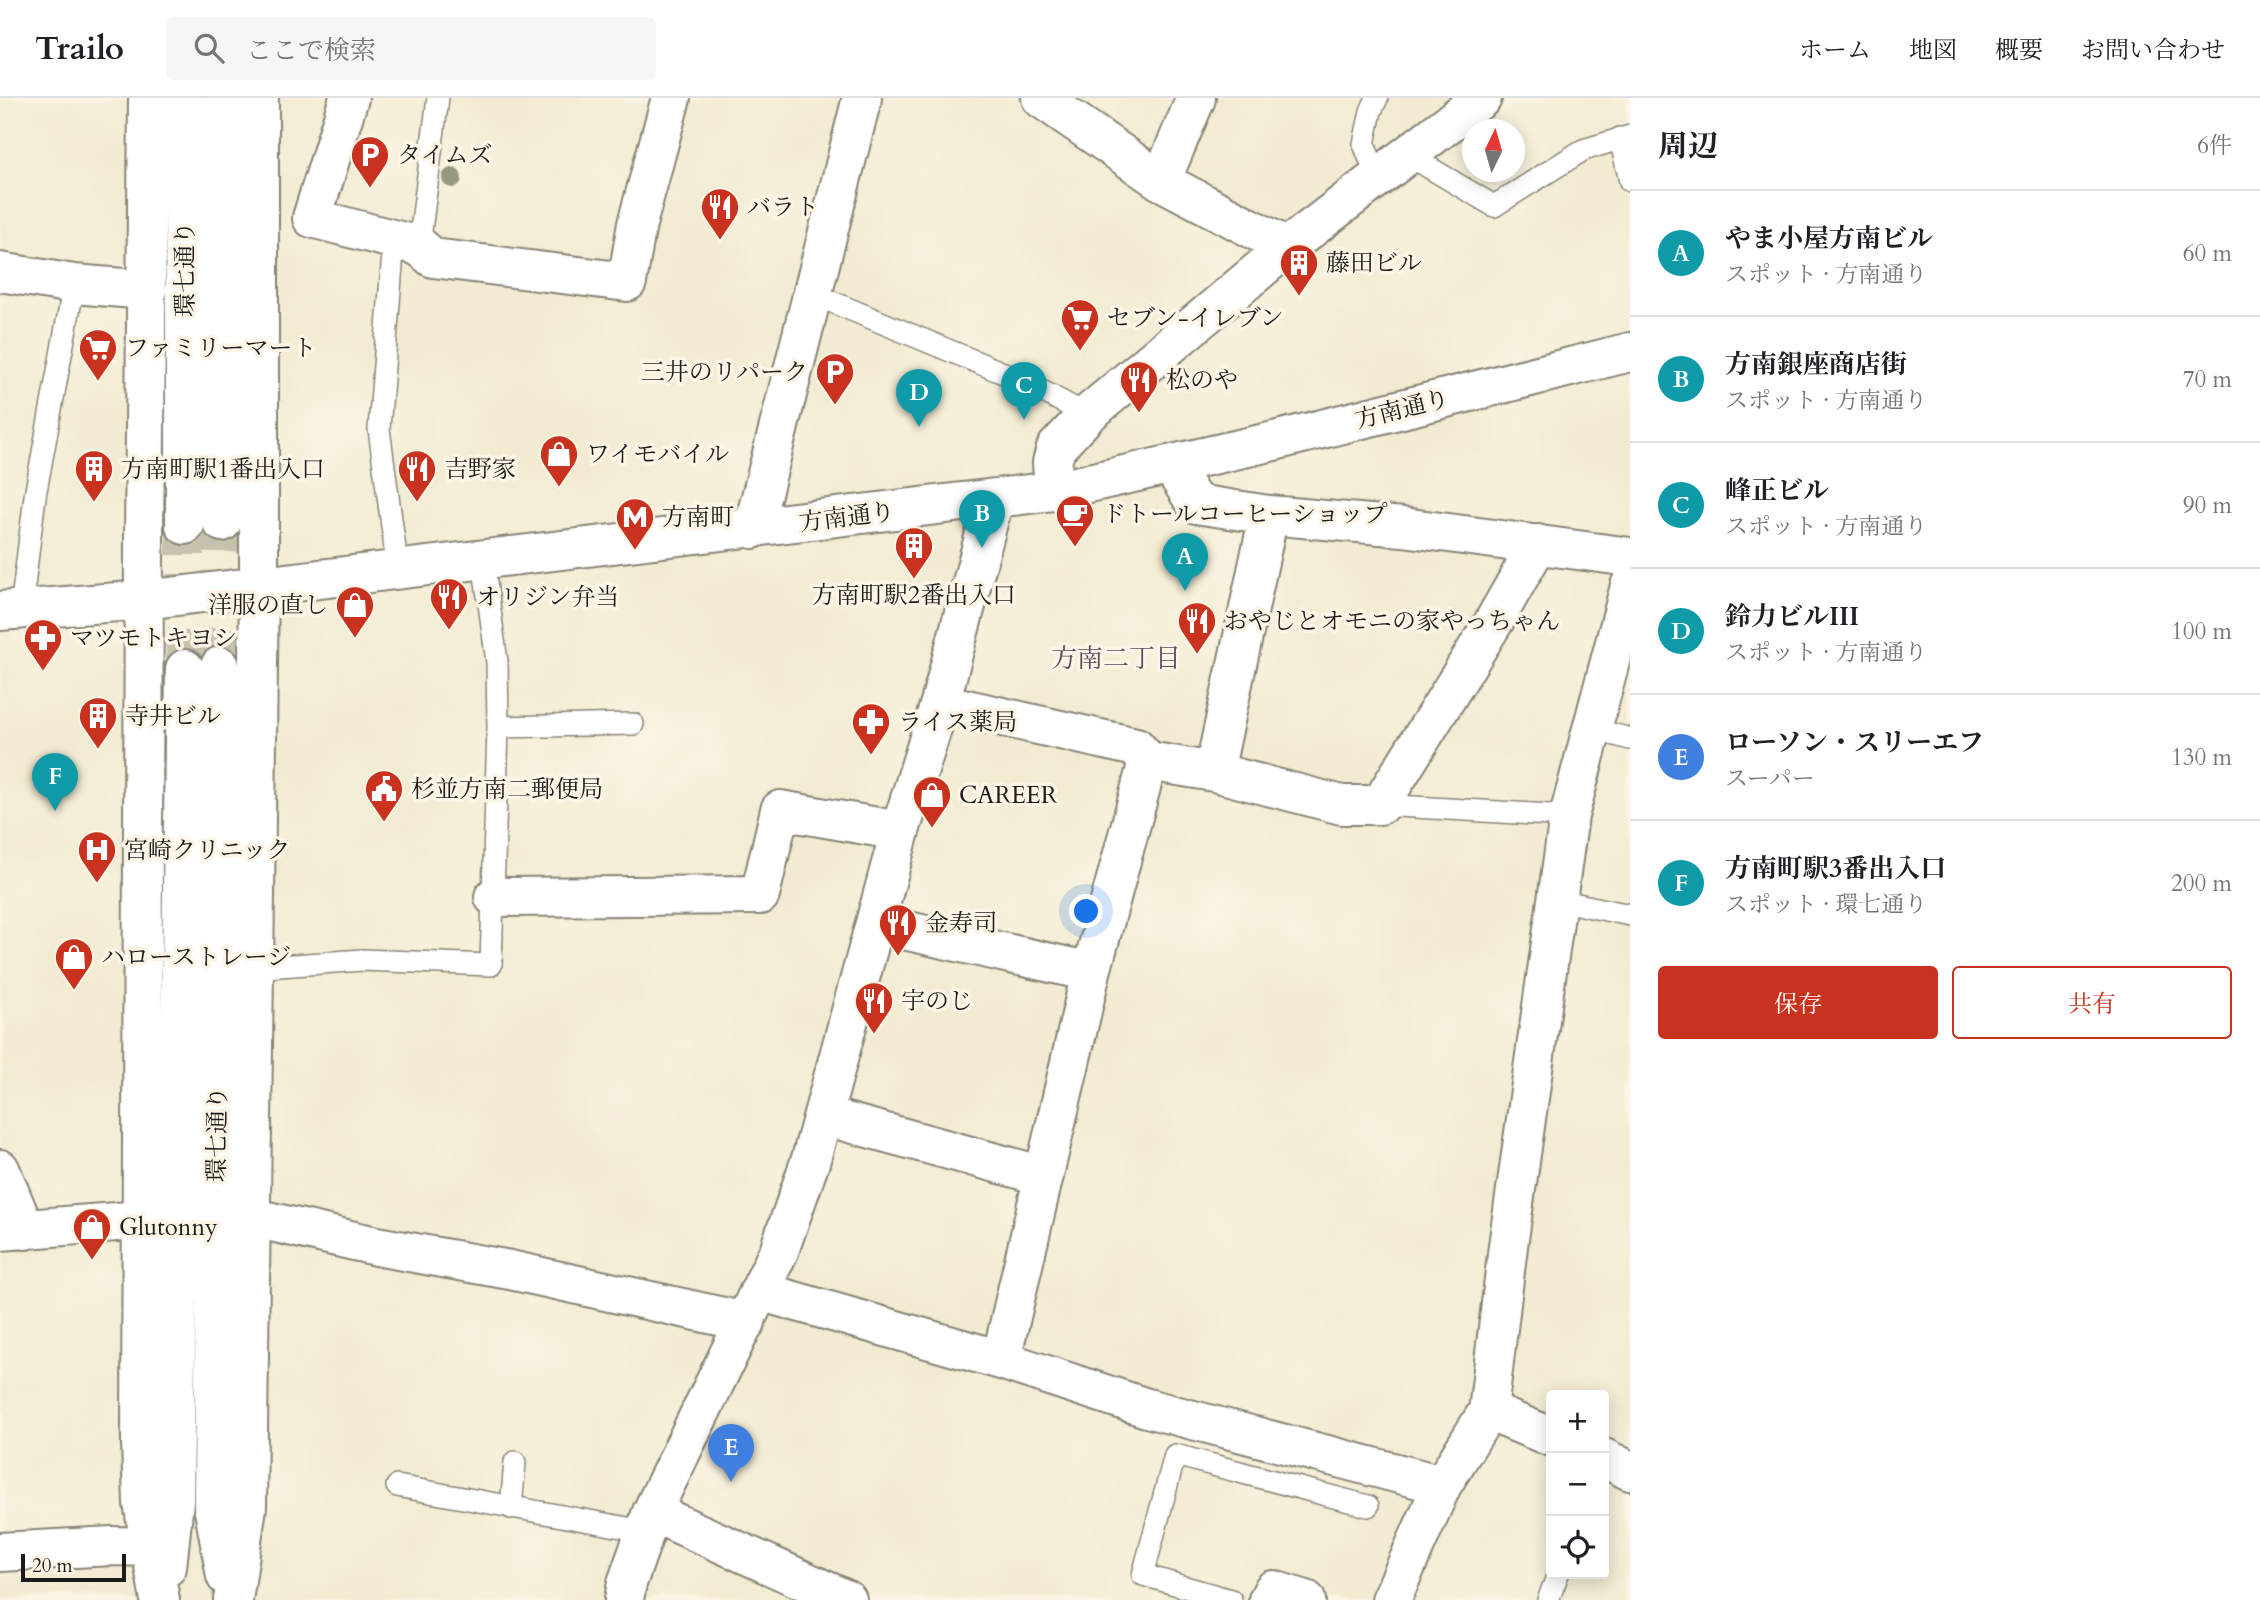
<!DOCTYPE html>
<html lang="ja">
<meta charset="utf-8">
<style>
:root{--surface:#fff;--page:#f6f6f6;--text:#202124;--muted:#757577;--line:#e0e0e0;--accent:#c8321e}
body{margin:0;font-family:Cardo,"Noto Serif JP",serif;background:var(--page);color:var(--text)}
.controls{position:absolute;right:21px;bottom:21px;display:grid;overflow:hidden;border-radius:7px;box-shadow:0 4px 18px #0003}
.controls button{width:63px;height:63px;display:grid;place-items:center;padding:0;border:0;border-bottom:2px solid var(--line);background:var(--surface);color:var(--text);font:35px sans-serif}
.compass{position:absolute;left:1462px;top:21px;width:63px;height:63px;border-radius:50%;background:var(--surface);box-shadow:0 4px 18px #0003;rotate:5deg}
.scale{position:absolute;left:21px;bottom:18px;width:105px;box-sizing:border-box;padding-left:7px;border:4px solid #1c1c1c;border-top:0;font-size:19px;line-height:24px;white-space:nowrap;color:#1c1c1c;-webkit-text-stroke:5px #fcf5e5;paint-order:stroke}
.you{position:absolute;left:1087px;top:814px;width:24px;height:24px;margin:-18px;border:5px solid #fff;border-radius:50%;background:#1a73e8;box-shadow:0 0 0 10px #1a73e833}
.badge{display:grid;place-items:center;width:46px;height:46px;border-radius:50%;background:var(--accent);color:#fff;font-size:23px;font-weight:700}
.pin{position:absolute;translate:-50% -58px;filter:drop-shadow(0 2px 4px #0008)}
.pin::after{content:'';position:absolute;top:37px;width:24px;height:21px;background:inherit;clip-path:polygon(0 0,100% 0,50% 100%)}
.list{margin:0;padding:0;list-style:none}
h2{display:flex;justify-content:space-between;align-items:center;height:91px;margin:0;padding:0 28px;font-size:30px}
h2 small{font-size:23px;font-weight:400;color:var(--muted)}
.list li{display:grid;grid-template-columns:46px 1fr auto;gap:21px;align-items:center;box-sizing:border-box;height:126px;padding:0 28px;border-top:2px solid var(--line)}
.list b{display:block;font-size:26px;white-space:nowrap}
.list p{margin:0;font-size:23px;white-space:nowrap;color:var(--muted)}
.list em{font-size:23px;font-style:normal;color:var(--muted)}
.actions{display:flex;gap:14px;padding:21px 28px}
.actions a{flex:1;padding:16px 0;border:2px solid var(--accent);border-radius:7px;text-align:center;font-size:24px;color:var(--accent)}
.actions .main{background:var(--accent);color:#fff}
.icon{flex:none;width:38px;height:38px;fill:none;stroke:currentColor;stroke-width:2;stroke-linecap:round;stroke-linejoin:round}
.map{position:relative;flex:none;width:1630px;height:1502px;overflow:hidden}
header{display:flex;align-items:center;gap:42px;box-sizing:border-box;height:98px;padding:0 35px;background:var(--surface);border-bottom:2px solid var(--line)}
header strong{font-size:33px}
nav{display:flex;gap:38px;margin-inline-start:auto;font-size:24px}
.search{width:490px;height:63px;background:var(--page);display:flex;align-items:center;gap:18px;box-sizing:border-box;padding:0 24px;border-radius:7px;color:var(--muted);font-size:26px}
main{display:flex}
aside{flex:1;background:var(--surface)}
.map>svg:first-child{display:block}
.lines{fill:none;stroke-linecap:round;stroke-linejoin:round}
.primary-tunnel{stroke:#c7c2ad;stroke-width:38;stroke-dasharray:38 19;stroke-linecap:butt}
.lane-casing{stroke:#878476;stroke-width:24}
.street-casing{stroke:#878476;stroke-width:42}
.primary-casing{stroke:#878476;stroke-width:42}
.lane{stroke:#fff;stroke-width:21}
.street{stroke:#fff;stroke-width:38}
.primary{stroke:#fff;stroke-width:38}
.tree{fill:#979b7e}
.labels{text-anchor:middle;stroke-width:7;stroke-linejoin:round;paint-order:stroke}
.poi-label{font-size:24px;fill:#1c1c1c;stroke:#fcf5e5;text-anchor:start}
.street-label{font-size:24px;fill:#1c1c1c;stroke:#fcf5e5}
.neighbourhood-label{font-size:26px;fill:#5a4b60;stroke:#fcf5e5}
</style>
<header>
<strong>Trailo</strong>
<div class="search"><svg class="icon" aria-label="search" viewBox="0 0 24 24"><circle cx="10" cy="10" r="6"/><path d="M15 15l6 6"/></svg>ここで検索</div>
<nav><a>ホーム</a><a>地図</a><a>概要</a><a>お問い合わせ</a></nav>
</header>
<main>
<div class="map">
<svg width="1630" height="1502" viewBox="0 0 1630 1502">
<rect width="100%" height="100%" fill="#fcf5e5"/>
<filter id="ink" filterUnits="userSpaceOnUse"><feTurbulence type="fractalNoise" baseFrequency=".0143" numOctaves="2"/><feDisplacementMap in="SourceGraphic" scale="14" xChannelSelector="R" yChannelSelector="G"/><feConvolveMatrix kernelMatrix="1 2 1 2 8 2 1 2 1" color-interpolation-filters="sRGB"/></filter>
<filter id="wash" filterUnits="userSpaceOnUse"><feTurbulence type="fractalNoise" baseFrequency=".00686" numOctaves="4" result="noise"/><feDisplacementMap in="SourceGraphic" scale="28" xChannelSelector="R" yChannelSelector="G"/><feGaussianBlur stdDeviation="1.57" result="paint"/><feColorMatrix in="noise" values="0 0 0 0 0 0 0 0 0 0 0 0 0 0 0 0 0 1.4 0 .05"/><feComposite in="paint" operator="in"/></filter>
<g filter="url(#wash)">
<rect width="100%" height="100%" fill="#f2ebd1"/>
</g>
<g filter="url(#ink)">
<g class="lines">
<!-- primary-tunnel -->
<path class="primary-tunnel" d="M 220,568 L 222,424
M 185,571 L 185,427"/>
<!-- lane casing -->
<g class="lane-casing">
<path id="lane" d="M 1377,0 L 1371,13 L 1364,46 L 1377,79
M 1620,40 L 1630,83
M 1408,57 L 1494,108 L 1583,52 L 1630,38
M 394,142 L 379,331 L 398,473
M 419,148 L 438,0
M 813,196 L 1025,284 L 1087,317
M 21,512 L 35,398 L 74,186
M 498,629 L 633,626
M 1593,631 L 1630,641
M 1380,707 L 1569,718
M 1558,802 L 1630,817
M 252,870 L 362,862 L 491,867 L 498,629 L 497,564 L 483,462
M 397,1388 L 644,1433
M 511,1410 L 515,1364
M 1231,1502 L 1143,1477 L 1175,1357 L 1368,1408
M 1548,1502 L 1558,1476"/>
</g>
<!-- street casing -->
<g class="street-casing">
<path id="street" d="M 349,0 L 312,120 L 419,148 L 433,160 L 627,184 L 637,126 L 671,0
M 1041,0 L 1161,83 L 1287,149
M 1161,83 L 1196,0
M 0,174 L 74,186 L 147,192
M 1171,367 L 1196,406 L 1269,417 L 1403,429 L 1630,459
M 1054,393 L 1052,365 L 1056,350 L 1087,317 L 1287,149 L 1482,0
M 753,431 L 862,0
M 940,605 L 1136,649 L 1148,663
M 1214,674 L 1269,417
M 494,799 L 760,797 L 780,712 L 900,733
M 877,826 L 1091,874
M 824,1018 L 1044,1078
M 0,1071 L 25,1132
M 250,1119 L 376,1148 L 510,1172 L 746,1224
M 0,1133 L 142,1122
M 759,1193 L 1001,1262 L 1147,1310 L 1442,1387
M 1001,1262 L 1091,874 L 1148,663 L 1214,674 L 1342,707 L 1380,707 L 1493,525 L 1538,446
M 1488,1313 L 1551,1339
M 1604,1360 L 1630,1373
M 652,1414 L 847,1502
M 0,1454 L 112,1448 L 151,1449
M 624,1502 L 627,1485 L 652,1414 L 779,1153 L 811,1061 L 900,733 L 940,605 L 994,402
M 1268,1502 L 1273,1492 L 1306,1502
M 1391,1502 L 1442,1387 L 1488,1313 L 1508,1148 L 1569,718 L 1630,488"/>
</g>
<!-- primary casing -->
<g class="primary-casing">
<path id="primary" d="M 148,0 L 144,443 L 141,1344 L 143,1405 L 160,1502
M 185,0 L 185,427
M 222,424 L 223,0
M 0,513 L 144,502 L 1054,393 L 1274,343 L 1630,254
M 220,568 L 213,1407 L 226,1478
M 167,1469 L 174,1403 L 185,571
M 233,1502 L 247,1409 L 259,488 L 259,0"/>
</g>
<!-- lane -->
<use href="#lane" class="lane"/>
<!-- street -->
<use href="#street" class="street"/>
<!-- primary -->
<use href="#primary" class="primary"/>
</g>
<!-- trees -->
<circle class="tree" cx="452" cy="80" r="10"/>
</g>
<!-- icons -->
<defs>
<g id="parking-pin" transform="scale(2.0125)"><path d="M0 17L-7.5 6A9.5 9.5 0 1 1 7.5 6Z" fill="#c8321e" stroke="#fcf5e5"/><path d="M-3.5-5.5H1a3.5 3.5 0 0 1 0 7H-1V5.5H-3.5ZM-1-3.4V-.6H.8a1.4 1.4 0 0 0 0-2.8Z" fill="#fff"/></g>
<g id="restaurant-pin" transform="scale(2.0125)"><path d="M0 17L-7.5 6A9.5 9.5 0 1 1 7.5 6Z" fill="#c8321e" stroke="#fcf5e5"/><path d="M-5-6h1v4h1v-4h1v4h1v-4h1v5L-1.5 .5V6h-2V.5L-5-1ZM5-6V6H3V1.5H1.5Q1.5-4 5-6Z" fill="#fff"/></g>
<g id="building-pin" transform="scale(2.0125)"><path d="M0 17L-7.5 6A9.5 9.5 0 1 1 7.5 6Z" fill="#c8321e" stroke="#fcf5e5"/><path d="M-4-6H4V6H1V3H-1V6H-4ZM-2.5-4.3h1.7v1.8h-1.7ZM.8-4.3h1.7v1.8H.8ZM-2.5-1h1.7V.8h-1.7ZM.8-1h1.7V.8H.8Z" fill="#fff"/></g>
<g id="supermarket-pin" transform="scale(2.0125)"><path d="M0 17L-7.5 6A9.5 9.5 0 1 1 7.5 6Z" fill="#c8321e" stroke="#fcf5e5"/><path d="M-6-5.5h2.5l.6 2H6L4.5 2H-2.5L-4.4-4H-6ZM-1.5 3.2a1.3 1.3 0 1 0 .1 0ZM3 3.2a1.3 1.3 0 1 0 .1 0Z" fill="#fff"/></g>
<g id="shop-pin" transform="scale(2.0125)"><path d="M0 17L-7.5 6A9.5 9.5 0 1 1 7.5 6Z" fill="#c8321e" stroke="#fcf5e5"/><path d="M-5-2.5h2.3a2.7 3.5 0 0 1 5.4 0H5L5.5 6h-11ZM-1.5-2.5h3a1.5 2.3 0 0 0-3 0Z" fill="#fff"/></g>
<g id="cafe-pin" transform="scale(2.0125)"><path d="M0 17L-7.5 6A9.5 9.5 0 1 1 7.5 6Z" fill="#c8321e" stroke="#fcf5e5"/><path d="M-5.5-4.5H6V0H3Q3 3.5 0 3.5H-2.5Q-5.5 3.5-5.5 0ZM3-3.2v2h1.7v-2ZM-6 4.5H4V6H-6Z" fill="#fff"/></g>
<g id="metro-pin" transform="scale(2.0125)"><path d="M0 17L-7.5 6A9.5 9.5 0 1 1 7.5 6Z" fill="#c8321e" stroke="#fcf5e5"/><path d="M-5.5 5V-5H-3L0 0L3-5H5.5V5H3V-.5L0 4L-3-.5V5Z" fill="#fff"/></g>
<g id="pharmacy-pin" transform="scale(2.0125)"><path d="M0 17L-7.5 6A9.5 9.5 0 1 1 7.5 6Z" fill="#c8321e" stroke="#fcf5e5"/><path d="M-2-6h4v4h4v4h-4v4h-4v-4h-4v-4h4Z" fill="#fff"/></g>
<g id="civic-pin" transform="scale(2.0125)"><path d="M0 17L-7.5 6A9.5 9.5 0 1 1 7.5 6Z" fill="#c8321e" stroke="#fcf5e5"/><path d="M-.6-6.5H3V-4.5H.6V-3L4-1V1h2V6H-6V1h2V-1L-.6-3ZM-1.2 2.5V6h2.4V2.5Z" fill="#fff"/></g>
<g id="hospital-pin" transform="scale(2.0125)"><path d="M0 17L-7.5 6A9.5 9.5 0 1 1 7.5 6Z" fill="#c8321e" stroke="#fcf5e5"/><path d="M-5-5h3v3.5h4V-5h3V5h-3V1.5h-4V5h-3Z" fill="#fff"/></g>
</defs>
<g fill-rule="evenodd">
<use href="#parking-pin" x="370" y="57"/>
<use href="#restaurant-pin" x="720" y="109"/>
<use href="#building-pin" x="1299" y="165"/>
<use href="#supermarket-pin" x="1080" y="220"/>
<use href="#supermarket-pin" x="98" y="250"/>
<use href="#parking-pin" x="835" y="274"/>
<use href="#restaurant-pin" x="1139" y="282"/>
<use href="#shop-pin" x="559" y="356"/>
<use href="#building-pin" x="94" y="371"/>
<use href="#restaurant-pin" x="417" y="371"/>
<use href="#cafe-pin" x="1075" y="416"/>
<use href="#metro-pin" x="635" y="419"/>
<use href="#building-pin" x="914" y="448"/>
<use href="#restaurant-pin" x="449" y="499"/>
<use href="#shop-pin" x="355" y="507"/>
<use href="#restaurant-pin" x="1197" y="523"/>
<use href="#pharmacy-pin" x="43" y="540"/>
<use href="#building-pin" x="98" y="618"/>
<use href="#pharmacy-pin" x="871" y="624"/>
<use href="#civic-pin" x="384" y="691"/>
<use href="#shop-pin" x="932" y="697"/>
<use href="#hospital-pin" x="97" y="752"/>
<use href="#restaurant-pin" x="898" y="825"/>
<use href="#shop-pin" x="74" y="859"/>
<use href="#restaurant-pin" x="874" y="903"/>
<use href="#shop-pin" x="92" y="1129"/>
</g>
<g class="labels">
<!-- poi labels -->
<g class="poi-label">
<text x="397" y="65">タイムズ</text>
<text x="747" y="117">バラト</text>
<text x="1326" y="173">藤田ビル</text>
<text x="1107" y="228">セブン-イレブン</text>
<text x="125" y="258">ファミリーマート</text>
<text x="808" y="282" text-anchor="end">三井のリパーク</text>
<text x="1166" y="290">松のや</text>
<text x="586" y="364">ワイモバイル</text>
<text x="121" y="379">方南町駅1番出入口</text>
<text x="444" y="379">吉野家</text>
<text x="1102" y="424">ドトールコーヒーショップ</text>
<text x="662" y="427">方南町</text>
<text x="914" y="505" text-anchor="middle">方南町駅2番出入口</text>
<text x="476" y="507">オリジン弁当</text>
<text x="328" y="515" text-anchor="end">洋服の直し</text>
<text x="1224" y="531">おやじとオモニの家やっちゃん</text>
<text x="70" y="548">マツモトキヨシ</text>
<text x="125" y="626">寺井ビル</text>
<text x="898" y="632">ライス薬局</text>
<text x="411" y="699">杉並方南二郵便局</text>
<text x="959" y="705">CAREER</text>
<text x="124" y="760">宮崎クリニック</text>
<text x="925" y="833">金寿司</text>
<text x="101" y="867">ハローストレージ</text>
<text x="901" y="911">宇のじ</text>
<text x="119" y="1137">Glutonny</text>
</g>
<!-- street labels -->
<g class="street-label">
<text transform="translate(185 171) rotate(-90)" y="8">環七通り</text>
<text transform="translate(1402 311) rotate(-14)" y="8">方南通り</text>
<text transform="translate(847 419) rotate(-7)" y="8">方南通り</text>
<text transform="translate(217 1036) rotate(-89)" y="8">環七通り</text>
</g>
<!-- neighbourhood labels -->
<g class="neighbourhood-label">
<text x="1116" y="569">方南二丁目</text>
</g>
</g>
</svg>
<div class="controls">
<button>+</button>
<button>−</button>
<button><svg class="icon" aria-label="locate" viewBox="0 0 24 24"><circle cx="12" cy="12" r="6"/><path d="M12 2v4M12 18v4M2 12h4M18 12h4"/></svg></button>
</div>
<svg class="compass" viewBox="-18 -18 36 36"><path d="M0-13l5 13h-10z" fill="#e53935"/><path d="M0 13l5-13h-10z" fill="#757577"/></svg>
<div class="scale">20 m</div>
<div class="you"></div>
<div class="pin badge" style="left:1185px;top:493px;background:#0f9aa8">A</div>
<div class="pin badge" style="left:982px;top:450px;background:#0f9aa8">B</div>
<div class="pin badge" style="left:1024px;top:322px;background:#0f9aa8">C</div>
<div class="pin badge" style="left:919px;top:329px;background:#0f9aa8">D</div>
<div class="pin badge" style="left:731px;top:1384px;background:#3f7fe0">E</div>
<div class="pin badge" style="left:55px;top:713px;background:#0f9aa8">F</div>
</div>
<aside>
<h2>周辺<small>6件</small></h2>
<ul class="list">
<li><span class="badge" style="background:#0f9aa8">A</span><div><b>やま小屋方南ビル</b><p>スポット · 方南通り</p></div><em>60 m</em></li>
<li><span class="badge" style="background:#0f9aa8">B</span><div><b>方南銀座商店街</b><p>スポット · 方南通り</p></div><em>70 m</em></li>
<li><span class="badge" style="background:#0f9aa8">C</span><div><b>峰正ビル</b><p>スポット · 方南通り</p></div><em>90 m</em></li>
<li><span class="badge" style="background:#0f9aa8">D</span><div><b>鈴力ビルIII</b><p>スポット · 方南通り</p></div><em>100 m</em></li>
<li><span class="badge" style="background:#3f7fe0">E</span><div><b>ローソン・スリーエフ</b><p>スーパー</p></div><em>130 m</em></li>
<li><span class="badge" style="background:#0f9aa8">F</span><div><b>方南町駅3番出入口</b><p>スポット · 環七通り</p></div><em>200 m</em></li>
</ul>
<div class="actions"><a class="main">保存</a><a>共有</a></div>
</aside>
</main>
